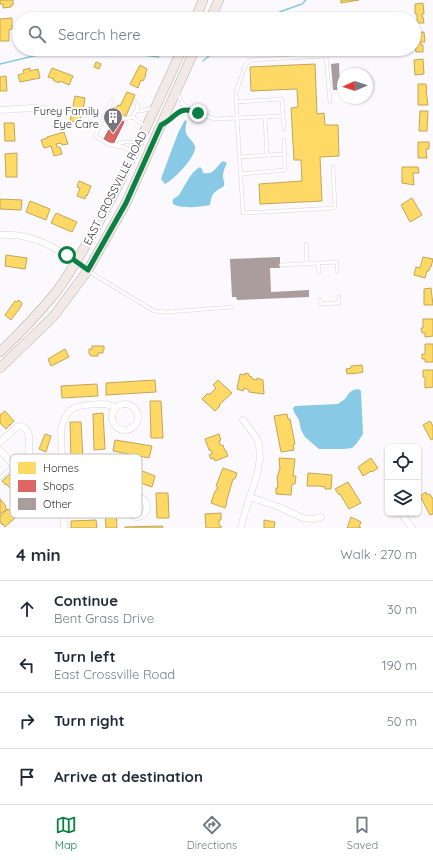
<!DOCTYPE html>
<meta charset="utf-8">
<style>
:root{--surface:#fff;--page:#f6f6f7;--text:#1f2937;--muted:#747a83;--line:#e0e1e3;--accent:#0b8043}
body{margin:0;font-family:Quicksand,sans-serif;background:var(--page);color:var(--text)}
.controls{position:absolute;right:12px;bottom:12px;display:grid;overflow:hidden;border-radius:6px;box-shadow:0 1px 3px #0004}
.controls button{width:36px;height:36px;display:grid;place-items:center;padding:0;border:0;border-bottom:1px solid var(--line);background:var(--surface);color:var(--text);font:20px sans-serif}
.compass{position:absolute;left:337px;top:68px;width:36px;height:36px;border-radius:50%;background:var(--surface);box-shadow:0 1px 3px #0004;rotate:267deg}
.stop{position:absolute;width:12px;height:12px;margin:-9px;border:3px solid #0b8043;border-radius:50%;background:#fff}
.stop.end{background:#0b8043;border-color:#fff;box-shadow:0 1px 4px #0008}
.list{margin:0;padding:0;list-style:none}
h2{display:flex;justify-content:space-between;align-items:center;height:52px;margin:0;padding:0 16px;font-size:17px}
h2 small{font-size:13px;font-weight:400;color:var(--muted)}
.list li{display:grid;grid-template-columns:26px 1fr auto;gap:12px;align-items:center;box-sizing:border-box;height:56px;padding:0 16px;border-top:1px solid var(--line)}
.list b{display:block;font-size:15px;white-space:nowrap}
.list p{margin:0;font-size:13px;white-space:nowrap;color:var(--muted)}
.list em{font-size:13px;font-style:normal;color:var(--muted)}
.icon{flex:none;width:22px;height:22px;fill:none;stroke:currentColor;stroke-width:2;stroke-linecap:round;stroke-linejoin:round}
.map{position:relative;flex:none;width:433px;height:528px;overflow:hidden}
.search{position:absolute;background:var(--surface);box-shadow:0 1px 3px #0004;left:12px;right:12px;top:12px;height:44px;display:flex;align-items:center;gap:10px;box-sizing:border-box;padding:0 14px;border-radius:22px;color:var(--muted);font-size:15px}
.sheet{height:276px;background:var(--surface)}
nav{display:flex;justify-content:space-around;align-items:center;box-sizing:border-box;height:56px;border-top:1px solid var(--line);background:var(--surface);font-size:11px;color:var(--muted)}
nav a{display:grid;justify-items:center;gap:2px}
nav .on{color:var(--accent)}
.map>svg:first-child{display:block}
.water{fill:#88c9e5}
.homes{fill:#ffd966;stroke:#c2a657}
.shops{fill:#e06666;stroke:#ac5657}
.lines{fill:none;stroke-linecap:round;stroke-linejoin:round}
.stream{stroke:#88c9e5;stroke-width:1.5}
.building{fill:#ab9c9e}
.service-casing{stroke:#d6d4d8;stroke-width:4}
.minor-casing{stroke:#d6d4d8;stroke-width:7}
.primary-casing{stroke:#bcafab;stroke-width:10}
.service{stroke:#fefeff;stroke-width:3}
.minor{stroke:#fefeff;stroke-width:6}
.primary{stroke:#f0e9e6;stroke-width:9}
.route{stroke:#0b8043;stroke-width:5}
.labels{text-anchor:middle;stroke-width:4;stroke-linejoin:round;paint-order:stroke}
.poi-label{font-size:11px;fill:#323033;stroke:#fff;text-anchor:end}
.street-label{font-size:11px;fill:#323033;stroke:#fff}
.key{fill:#fff;stroke:#c2c1c2;stroke-width:1}
.key-label{font-size:11px;fill:#323033}
</style>
<div class="map">
<svg width="433" height="528" viewBox="0 0 433 528">
<rect width="100%" height="100%" fill="#fbf9fd"/>
<!-- water -->
<path class="water" d="M 185,120 L 187,121 C 186,124 185,129 186,133 C 188,138 193,141 195,146 C 197,156 174,180 165,184 L 161,179 L 162,176 L 178,133 Z
M 223,161 L 227,163 C 225,167 223,171 223,176 C 223,180 225,182 224,186 C 222,188 218,189 215,192 C 211,195 211,201 210,205 C 200,207 181,209 173,204 C 173,203 172,201 173,200 C 173,199 176,197 178,196 C 185,187 189,173 200,167 L 202,169 L 203,173 C 215,175 215,167 223,161 Z
M 358,389 L 361,391 L 363,434 L 357,443 L 352,448 L 344,449 L 319,449 L 305,437 L 301,430 L 299,420 L 294,412 L 293,408 L 295,406 L 338,404 L 345,399 L 349,393 L 353,390 Z"/>
<!-- homes -->
<path class="homes" d="M 0,0 L 13,0 L 13,5 L 11,5 L 11,7 L 3,8 L 3,4 L 0,4 Z
M 341,0 L 359,0 L 341,3 Z
M 423,3 L 424,14 L 422,14 L 422,17 L 423,17 L 424,23 L 417,23 L 417,14 L 415,14 L 415,4 Z
M 12,18 L 12,29 L 9,30 L 9,41 L 0,41 L 0,19 Z
M 424,32 L 425,42 L 421,42 L 421,45 L 423,45 L 423,52 L 416,52 L 415,45 L 417,45 L 416,43 L 415,43 L 414,33 Z
M 423,59 L 424,74 L 415,75 L 414,60 Z
M 96,62 L 101,64 L 99,69 L 94,67 Z
M 315,64 L 317,114 L 324,113 L 325,125 L 338,125 L 339,156 L 320,157 L 322,201 L 260,204 L 259,184 L 302,181 L 301,160 L 294,160 L 291,108 L 298,107 L 297,89 L 251,91 L 250,67 Z
M 140,65 L 147,69 L 145,75 L 146,75 L 143,81 L 141,80 L 138,88 L 130,84 Z
M 30,68 L 30,71 L 38,69 L 40,78 L 20,82 L 18,75 L 24,73 L 23,70 Z
M 52,68 L 73,76 L 69,85 L 60,81 L 59,83 L 53,80 L 54,79 L 48,77 Z
M 6,76 L 7,91 L 0,91 L 0,77 Z
M 418,84 L 426,84 L 427,90 L 426,90 L 428,105 L 418,105 Z
M 127,92 L 135,95 L 126,116 L 112,110 L 114,107 L 116,108 L 118,105 L 120,106 Z
M 75,96 L 85,98 L 83,110 L 86,110 L 84,116 L 81,116 L 79,123 L 70,121 Z
M 420,111 L 428,111 L 427,131 L 419,131 Z
M 4,123 L 14,123 L 15,141 L 5,141 Z
M 64,132 L 68,144 L 62,145 L 61,143 L 56,144 L 57,147 L 60,147 L 62,154 L 54,156 L 51,146 L 44,148 L 41,140 L 47,138 L 47,137 Z
M 418,142 L 429,142 L 429,149 L 426,149 L 427,158 L 418,158 Z
M 17,153 L 17,177 L 6,177 L 5,154 Z
M 402,167 L 418,167 L 419,173 L 413,173 L 414,185 L 402,183 Z
M 79,181 L 91,186 L 87,196 L 86,195 L 85,199 L 77,196 L 80,188 L 77,187 Z
M 412,198 L 422,215 L 410,222 L 401,205 Z
M 0,199 L 22,200 L 21,210 L 0,209 Z
M 30,201 L 50,209 L 46,220 L 26,212 Z
M 56,213 L 77,222 L 72,232 L 51,223 Z
M 6,255 L 27,258 L 25,269 L 5,266 Z
M 423,257 L 433,259 L 431,267 L 430,267 L 429,271 L 427,271 L 425,278 L 414,275 L 416,267 L 420,268 Z
M 431,288 L 433,305 L 424,305 L 424,289 Z
M 19,300 L 22,303 L 21,305 L 22,305 L 11,320 L 5,315 L 15,301 L 17,302 Z
M 423,319 L 433,319 L 433,336 L 425,337 L 425,333 L 422,333 L 421,328 L 423,328 Z
M 425,344 L 433,344 L 433,362 L 425,362 L 425,359 L 422,359 L 422,354 L 425,354 Z
M 92,346 L 104,346 L 104,350 L 103,350 L 103,353 L 98,353 L 98,356 L 91,356 L 91,355 L 89,354 L 89,349 L 92,349 Z
M 65,349 L 69,357 L 51,366 L 48,359 Z
M 362,365 L 363,372 L 353,374 L 353,373 L 347,374 L 346,369 L 351,368 L 351,366 Z
M 423,370 L 433,370 L 433,387 L 425,388 L 425,377 L 423,377 Z
M 245,373 L 249,374 L 249,376 L 252,377 L 252,379 L 257,380 L 257,378 L 263,380 L 264,394 L 249,392 L 249,390 L 244,388 L 243,391 L 237,389 L 240,374 L 245,375 Z
M 155,380 L 156,392 L 106,395 L 106,383 Z
M 218,380 L 232,393 L 219,405 L 220,406 L 215,411 L 202,399 L 207,394 L 210,394 L 216,388 L 213,385 Z
M 97,384 L 98,396 L 62,398 L 61,386 Z
M 150,401 L 161,401 L 163,438 L 151,438 Z
M 5,411 L 14,421 L 10,425 L 9,424 L 10,425 L 6,429 L 0,423 L 0,415 Z
M 103,413 L 105,449 L 94,450 L 93,414 Z
M 287,414 L 288,419 L 290,419 L 295,444 L 293,445 L 294,450 L 281,452 L 274,416 Z
M 430,421 L 433,426 L 433,439 L 431,440 L 423,425 Z
M 70,422 L 81,422 L 83,459 L 71,459 Z
M 45,434 L 51,436 L 46,452 L 39,449 Z
M 219,434 L 221,440 L 219,441 L 220,445 L 223,445 L 225,451 L 226,451 L 228,456 L 215,461 L 214,458 L 211,459 L 209,455 L 212,454 L 211,450 L 209,450 L 205,439 Z
M 115,440 L 152,446 L 149,458 L 113,451 Z
M 279,458 L 295,459 L 293,476 L 296,476 L 295,484 L 292,484 L 291,495 L 276,494 L 276,488 L 278,488 L 277,476 L 278,476 L 279,470 L 280,470 Z
M 371,458 L 378,468 L 372,472 L 371,471 L 363,476 L 358,467 Z
M 120,462 L 155,476 L 152,487 L 116,474 Z
M 223,468 L 237,473 L 235,479 L 233,479 L 226,503 L 227,503 L 225,508 L 211,503 L 215,491 L 216,491 L 218,487 L 216,486 Z
M 13,471 L 20,480 L 11,489 L 6,484 L 6,485 L 2,481 Z
M 308,473 L 332,475 L 331,489 L 325,489 L 325,487 L 319,486 L 307,486 Z
M 348,482 L 361,503 L 349,509 L 340,494 L 339,495 L 335,489 Z
M 115,492 L 117,528 L 106,528 L 104,493 Z
M 426,492 L 427,495 L 430,494 L 433,499 L 433,514 L 430,515 L 420,496 Z
M 156,493 L 168,493 L 169,518 L 157,518 Z
M 0,499 L 6,506 L 5,507 L 7,509 L 0,514 Z
M 8,509 L 12,513 L 13,511 L 16,514 L 13,516 L 15,518 L 5,527 L 3,524 L 2,525 L 1,522 L 0,522 L 0,516 Z
M 221,513 L 221,520 L 219,520 L 219,525 L 221,526 L 221,528 L 206,528 L 205,514 Z
M 351,517 L 361,522 L 359,527 L 361,528 L 347,528 Z
M 96,520 L 97,528 L 71,528 L 71,521 Z
M 264,520 L 275,522 L 274,528 L 264,528 Z
M 162,526 L 163,528 L 125,528 L 125,527 Z"/>
<!-- shops -->
<path class="shops" d="M 116,118 L 124,122 L 113,144 L 104,139 L 109,130 L 111,131 Z"/>
<g class="lines">
<!-- stream -->
<path class="stream" d="M 264,19 L 282,11 L 302,4 L 306,0
M 94,49 L 159,57
M 203,61 L 217,49
M 0,64 L 42,54 L 78,49"/>
</g>
<!-- building -->
<path class="building" d="M 339,63 L 340,90 L 333,90 L 331,64 Z
M 280,257 L 280,268 L 270,268 L 271,292 L 309,290 L 309,297 L 237,300 L 236,297 L 232,297 L 230,259 Z"/>
<g class="lines">
<!-- service casing -->
<g class="service-casing">
<path id="service" d="M 177,93 L 183,104 L 190,110 L 198,113 L 215,119 L 237,118 L 243,213 L 335,208 L 333,167
M 112,100 L 95,136 L 108,144 L 115,146 L 124,147 L 133,153
M 237,102 L 282,99 L 284,129
M 136,110 L 141,111 L 153,108
M 107,111 L 125,119 L 133,117 L 138,106 L 135,101
M 283,116 L 237,118 L 236,92 L 246,64 L 251,60 L 326,56 L 330,102
M 133,117 L 146,127
M 265,117 L 267,155
M 164,123 C 176,117 173,111 190,110
M 113,145 L 125,142 L 136,142
M 240,157 L 285,154
M 241,174 L 285,170 L 284,140
M 306,244 L 307,264
M 318,263 L 319,272
M 281,265 L 337,262 L 337,271
M 89,271 L 96,276 L 154,311 L 167,312 L 232,307
M 320,300 L 320,304 L 339,303 L 339,297
M 0,478 L 13,466"/>
</g>
<!-- minor casing -->
<g class="minor-casing">
<path id="minor" d="M 0,110 L 33,108 L 45,109
M 0,235 C 36,232 60,251 88,270
M112 417a13 13 0 1 1 26 0a13 13 0 1 1-26 0Z
M 0,442 L 17,427 L 22,426 L 26,429 L 29,435 L 29,465 L 27,469 L 21,471 L 15,467 L 0,450
M 63,490 L 111,485 L 118,485 L 137,497
M 250,497 L 279,507 L 303,518 L 312,519 L 321,517
M127 507a10 10 0 1 1 20 0a10 10 0 1 1-20 0Z
M 401,513 L 412,528
M 64,528 L 61,429 C 63,421 66,412 74,408 C 79,405 97,404 103,404 C 107,404 111,406 115,407
M 241,528 L 244,515 L 257,475 L 260,458 L 259,444 L 256,437 L 243,420"/>
</g>
<!-- primary casing -->
<g class="primary-casing">
<path id="primary" d="M 195,19 L 203,0
M 210,19 L 219,0
M 0,352 C 20,333 39,313 56,292 C 73,270 85,246 99,222 C 129,166 156,107 182,49
M 0,368 L 53,317 L 88,270 L 126,203 L 195,49"/>
</g>
<!-- service -->
<use href="#service" class="service"/>
<!-- minor -->
<use href="#minor" class="minor"/>
<!-- primary -->
<use href="#primary" class="primary"/>
</g>
<g class="lines">
<!-- route -->
<path class="route" d="M 67,255 L 88,270 L 126,203 L 161,125 C 177,118 177,104 198,113"/>
</g>
<!-- icons -->
<defs>
<g id="building-pin" transform="scale(1)"><path d="M0 17L-7.5 6A9.5 9.5 0 1 1 7.5 6Z" fill="#78767a" stroke="#fff"/><path d="M-4-6H4V6H1V3H-1V6H-4ZM-2.5-4.3h1.7v1.8h-1.7ZM.8-4.3h1.7v1.8H.8ZM-2.5-1h1.7V.8h-1.7ZM.8-1h1.7V.8H.8Z" fill="#fff"/></g>
</defs>
<g fill-rule="evenodd">
<use href="#building-pin" x="113" y="117"/>
</g>
<g class="labels">
<!-- poi labels -->
<g class="poi-label">
<text x="99" y="115">Furey Family<tspan x="99" dy="13">Eye Care</tspan></text>
</g>
<!-- street labels -->
<g class="street-label">
<text transform="translate(115 188) rotate(-63)" y="4">EAST CROSSVILLE ROAD</text>
</g>
</g>
<!-- legend -->
<rect x="10" y="454" width="132" height="64" rx="6" class="key"/>
<rect x="18" y="462" width="18" height="12" fill="#ffd966"/>
<rect x="18" y="480" width="18" height="12" fill="#e06666"/>
<rect x="18" y="498" width="18" height="12" fill="#ab9c9e"/>
<g class="key-label">
<text x="43" y="472">Homes</text>
<text x="43" y="490">Shops</text>
<text x="43" y="508">Other</text>
</g>
</svg>
<div class="controls">
<button><svg class="icon" aria-label="locate" viewBox="0 0 24 24"><circle cx="12" cy="12" r="6"/><path d="M12 2v4M12 18v4M2 12h4M18 12h4"/></svg></button>
<button><svg class="icon" aria-label="layers" viewBox="0 0 24 24"><path d="M12 4l9 5-9 5-9-5zM3 14l9 5 9-5"/></svg></button>
</div>
<svg class="compass" viewBox="-18 -18 36 36"><path d="M0-13l5 13h-10z" fill="#e53935"/><path d="M0 13l5-13h-10z" fill="#747a83"/></svg>
<div class="stop" style="left:67px;top:255px"></div>
<div class="stop end" style="left:198px;top:113px"></div>
<div class="search"><svg class="icon" aria-label="search" viewBox="0 0 24 24"><circle cx="10" cy="10" r="6"/><path d="M15 15l6 6"/></svg>Search here</div>
</div>
<section class="sheet">
<h2>4 min<small>Walk · 270 m</small></h2>
<ul class="list">
<li><svg class="icon" aria-label="ahead" viewBox="0 0 24 24"><path d="M12 20V5M6 11l6-6 6 6"/></svg><div><b>Continue</b><p>Bent Grass Drive</p></div><em>30 m</em></li>
<li><svg class="icon" aria-label="left" viewBox="0 0 24 24"><path d="M17 20v-9H6M10 6l-5 5 5 5"/></svg><div><b>Turn left</b><p>East Crossville Road</p></div><em>190 m</em></li>
<li><svg class="icon" aria-label="right" viewBox="0 0 24 24"><path d="M7 20v-9h11M14 6l5 5-5 5"/></svg><div><b>Turn right</b></div><em>50 m</em></li>
<li><svg class="icon" aria-label="arrive" viewBox="0 0 24 24"><path d="M6 21V4h12l-3 4 3 4H6"/></svg><div><b>Arrive at destination</b></div></li>
</ul>
</section>
<nav>
<a class="on"><svg class="icon" aria-label="map" viewBox="0 0 24 24"><path d="M3 6l6-2 6 2 6-2v14l-6 2-6-2-6 2zM9 4v14M15 6v14"/></svg>Map</a>
<a><svg class="icon" aria-label="directions" viewBox="0 0 24 24"><path d="M12 3l9 9-9 9-9-9zM9 14v-3h6M13 9l2 2-2 2"/></svg>Directions</a>
<a><svg class="icon" aria-label="saved" viewBox="0 0 24 24"><path d="M7 4h10v16l-5-4-5 4z"/></svg>Saved</a>
</nav>
